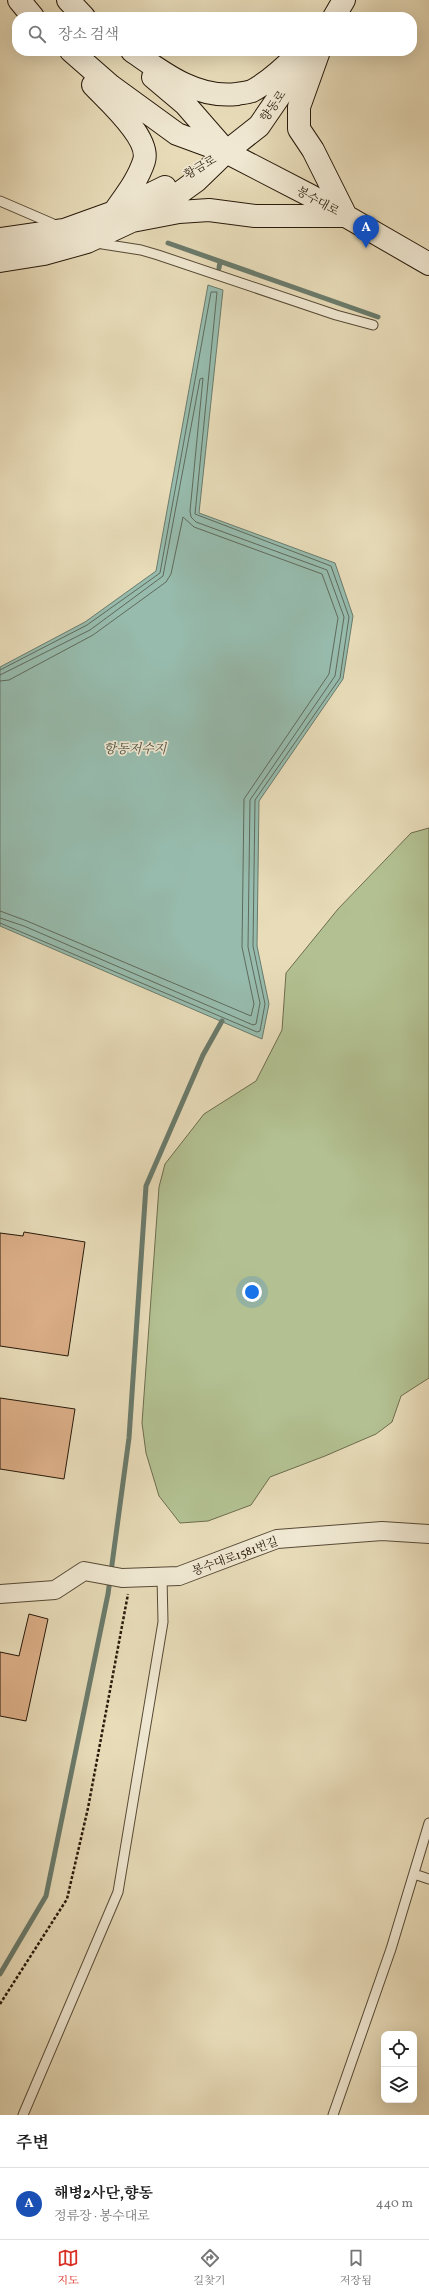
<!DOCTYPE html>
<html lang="ko">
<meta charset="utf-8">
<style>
:root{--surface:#fff;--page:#f6f6f6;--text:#222;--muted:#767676;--line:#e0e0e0;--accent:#d93025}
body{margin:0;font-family:Vollkorn,"Noto Serif KR",serif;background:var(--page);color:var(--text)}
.controls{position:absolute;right:12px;bottom:12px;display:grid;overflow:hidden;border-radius:8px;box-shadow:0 4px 16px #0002}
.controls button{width:36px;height:36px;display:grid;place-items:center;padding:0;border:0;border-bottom:1px solid var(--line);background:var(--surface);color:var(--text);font:20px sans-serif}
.you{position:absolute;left:252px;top:1292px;width:14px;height:14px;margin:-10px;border:3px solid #fff;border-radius:50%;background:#1a73e8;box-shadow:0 0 0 6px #1a73e833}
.badge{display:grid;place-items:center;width:26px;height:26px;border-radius:50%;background:var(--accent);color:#fff;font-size:13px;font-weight:700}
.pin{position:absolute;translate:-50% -33px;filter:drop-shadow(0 1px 2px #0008)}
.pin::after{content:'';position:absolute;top:21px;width:14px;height:12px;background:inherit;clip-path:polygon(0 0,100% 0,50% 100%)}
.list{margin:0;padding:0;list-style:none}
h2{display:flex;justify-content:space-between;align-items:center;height:52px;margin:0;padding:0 16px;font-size:17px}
h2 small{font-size:13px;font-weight:400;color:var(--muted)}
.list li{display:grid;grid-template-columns:26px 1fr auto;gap:12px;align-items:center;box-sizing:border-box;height:72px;padding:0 16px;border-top:1px solid var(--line)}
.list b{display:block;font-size:15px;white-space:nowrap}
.list p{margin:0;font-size:13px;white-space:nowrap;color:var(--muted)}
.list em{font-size:13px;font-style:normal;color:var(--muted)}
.icon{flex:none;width:22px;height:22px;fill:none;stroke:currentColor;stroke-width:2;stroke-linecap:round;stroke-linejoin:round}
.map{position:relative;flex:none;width:429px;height:2115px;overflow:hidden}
.search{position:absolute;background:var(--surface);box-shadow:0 4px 16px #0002;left:12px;right:12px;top:12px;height:44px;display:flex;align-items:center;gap:10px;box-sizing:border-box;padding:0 14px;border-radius:16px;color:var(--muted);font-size:15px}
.sheet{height:124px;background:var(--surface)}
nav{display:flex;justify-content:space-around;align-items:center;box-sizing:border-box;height:56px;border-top:1px solid var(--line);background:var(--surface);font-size:11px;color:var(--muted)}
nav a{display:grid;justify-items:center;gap:2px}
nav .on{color:var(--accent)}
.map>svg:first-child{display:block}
.green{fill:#b3c192;stroke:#6d6d4e}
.water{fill:#97bcae;stroke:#6a7b6c}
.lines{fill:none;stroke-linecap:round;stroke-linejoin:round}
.shore{stroke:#5f6a5c;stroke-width:1}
.stream{stroke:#6a7b6c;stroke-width:5}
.building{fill:#dcaf88;stroke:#27190a}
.lane-casing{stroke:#574a36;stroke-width:11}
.street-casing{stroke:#574a36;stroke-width:20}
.secondary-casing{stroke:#27190a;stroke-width:24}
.path{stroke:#27190a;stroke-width:2.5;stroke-dasharray:3 2;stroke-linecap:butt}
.lane{stroke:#f0e8d2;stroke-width:9}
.street{stroke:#f0e8d2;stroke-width:18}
.secondary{stroke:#f0e8d2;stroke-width:22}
.labels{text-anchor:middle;stroke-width:3.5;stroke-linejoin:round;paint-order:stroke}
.street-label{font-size:12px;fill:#27190a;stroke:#f0e8d2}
.water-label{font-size:13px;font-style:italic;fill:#4e5243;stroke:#f0e8d2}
</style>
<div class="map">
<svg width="429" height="2115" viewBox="0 0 429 2115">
<rect width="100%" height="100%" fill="#e8dcb9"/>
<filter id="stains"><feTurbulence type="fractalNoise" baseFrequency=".005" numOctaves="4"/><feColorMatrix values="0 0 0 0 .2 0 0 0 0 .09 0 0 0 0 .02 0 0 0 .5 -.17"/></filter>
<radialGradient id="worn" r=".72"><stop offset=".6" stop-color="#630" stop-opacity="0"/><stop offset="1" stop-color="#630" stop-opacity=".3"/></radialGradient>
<!-- green -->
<path class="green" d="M 429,828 L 429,1378 L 401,1396 L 392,1422 L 376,1434 L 325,1456 L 270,1477 L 251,1505 L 208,1521 L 180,1523 L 159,1496 L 146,1453 L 142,1423 L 159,1187 L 165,1164 L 204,1114 L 256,1081 L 282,1030 L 286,973 L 338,909 L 411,833 Z"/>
<!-- water -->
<path class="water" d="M 208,285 L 223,290 L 199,513 L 335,563 L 353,616 L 343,679 L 259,801 L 257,946 L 269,1004 L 262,1039 L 0,926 L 0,667 L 85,622 L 156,571 Z"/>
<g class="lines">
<!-- shore -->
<path class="shore" d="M 0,670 L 87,625 L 160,573 L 211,292 L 217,292 L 195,514 L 331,566 L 349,617 L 340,678 L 255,800 L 253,946 L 265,1004 L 260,1031 L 257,1032 L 0,923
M 0,675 L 90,630 L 163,576 L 200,379 L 203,378 L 190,511 L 191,517 L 196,522 L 327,570 L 344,617 L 335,676 L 250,800 L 248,947 L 260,1003 L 256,1024 L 253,1025 L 24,926 L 0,918
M 0,681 L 9,680 L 93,635 L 166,582 L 171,574 L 183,517 L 194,527 L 322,574 L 338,618 L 329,674 L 244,799 L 242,947 L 254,1004 L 251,1016 L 27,921 L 0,911"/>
<!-- stream -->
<path class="stream" d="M 168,243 L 378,317
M 219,268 L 220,262
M 0,1974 L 46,1896 L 108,1594 L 129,1438 L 146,1186 L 203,1055 L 222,1021"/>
</g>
<!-- building -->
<path class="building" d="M 24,1232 L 85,1242 L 68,1356 L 0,1346 L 0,1233 L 23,1236 Z
M 0,1398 L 75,1409 L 64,1479 L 0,1469 Z
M 29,1614 L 48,1619 L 26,1721 L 0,1716 L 0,1652 L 19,1656 Z"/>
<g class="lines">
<!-- lane casing -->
<g class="lane-casing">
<path id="lane" d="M 0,201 L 58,226
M 96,243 L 141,250 L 158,255 L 336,315 L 373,325
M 414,1874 L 429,1879
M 23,2115 L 118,1892 L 163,1622 L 162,1577
M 333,2115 L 391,1949 L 429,1823"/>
</g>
<!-- street casing -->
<g class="street-casing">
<path id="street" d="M 0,1594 L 55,1590 L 84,1571 L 122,1578 L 179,1576 L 277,1539 L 382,1531 L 429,1534"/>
</g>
<!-- secondary casing -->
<g class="secondary-casing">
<path id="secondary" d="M 19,0 L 33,17
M 68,0 L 84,17
M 334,17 L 344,0
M 71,51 L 111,86 L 177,134 L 226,152 L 311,196 L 429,264
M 132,51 C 163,73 197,99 237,94 C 241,93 247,93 252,91 C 269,82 285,67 299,53
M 153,77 L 185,104 L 226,151
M 93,85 C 108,101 151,138 144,161 C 138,180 125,196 114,212
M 132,221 L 179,212 L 209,210 L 255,216 L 346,216 L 313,150 L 299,129 L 299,107 L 319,51
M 0,239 L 64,230 L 114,212 L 165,187
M 0,261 L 44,254 L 87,242 L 132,221 L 164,204 L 196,181 L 226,152 L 259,126 L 309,53"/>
</g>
<!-- path -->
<path class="path" d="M 0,2004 L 67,1899 L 88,1808 L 128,1594"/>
<!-- lane -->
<use href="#lane" class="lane"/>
<!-- street -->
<use href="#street" class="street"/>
<!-- secondary -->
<use href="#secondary" class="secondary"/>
</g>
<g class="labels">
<!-- street labels -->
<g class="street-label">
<text transform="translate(273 106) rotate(-55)" y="4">향동로</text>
<text transform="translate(200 167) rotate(-30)" y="4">황금로</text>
<text transform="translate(318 201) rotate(29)" y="4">봉수대로</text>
<text transform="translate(235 1556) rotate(-20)" y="4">봉수대로1581번길</text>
</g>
<!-- water labels -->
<g class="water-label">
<text x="135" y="753">항동저수지</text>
</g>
</g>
<rect width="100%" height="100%" filter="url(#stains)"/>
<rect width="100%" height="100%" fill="url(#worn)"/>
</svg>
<div class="controls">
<button><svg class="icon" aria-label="locate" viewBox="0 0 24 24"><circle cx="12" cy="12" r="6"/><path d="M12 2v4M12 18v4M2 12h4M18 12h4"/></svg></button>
<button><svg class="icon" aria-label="layers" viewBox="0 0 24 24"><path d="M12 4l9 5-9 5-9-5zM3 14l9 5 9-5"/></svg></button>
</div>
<div class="you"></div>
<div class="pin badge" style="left:366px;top:248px;background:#1a4fb4">A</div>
<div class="search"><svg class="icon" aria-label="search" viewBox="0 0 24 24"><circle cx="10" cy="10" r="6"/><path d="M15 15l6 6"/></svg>장소 검색</div>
</div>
<section class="sheet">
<h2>주변<small></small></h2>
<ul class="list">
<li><span class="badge" style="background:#1a4fb4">A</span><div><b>해병2사단,향동</b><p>정류장 · 봉수대로</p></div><em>440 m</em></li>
</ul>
</section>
<nav>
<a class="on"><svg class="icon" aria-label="map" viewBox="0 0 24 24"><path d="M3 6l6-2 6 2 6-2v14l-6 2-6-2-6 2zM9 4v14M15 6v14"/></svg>지도</a>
<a><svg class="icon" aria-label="directions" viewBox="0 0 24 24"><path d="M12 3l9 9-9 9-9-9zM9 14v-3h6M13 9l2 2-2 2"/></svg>길찾기</a>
<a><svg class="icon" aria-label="saved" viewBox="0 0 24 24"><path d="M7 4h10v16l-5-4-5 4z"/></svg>저장됨</a>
</nav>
